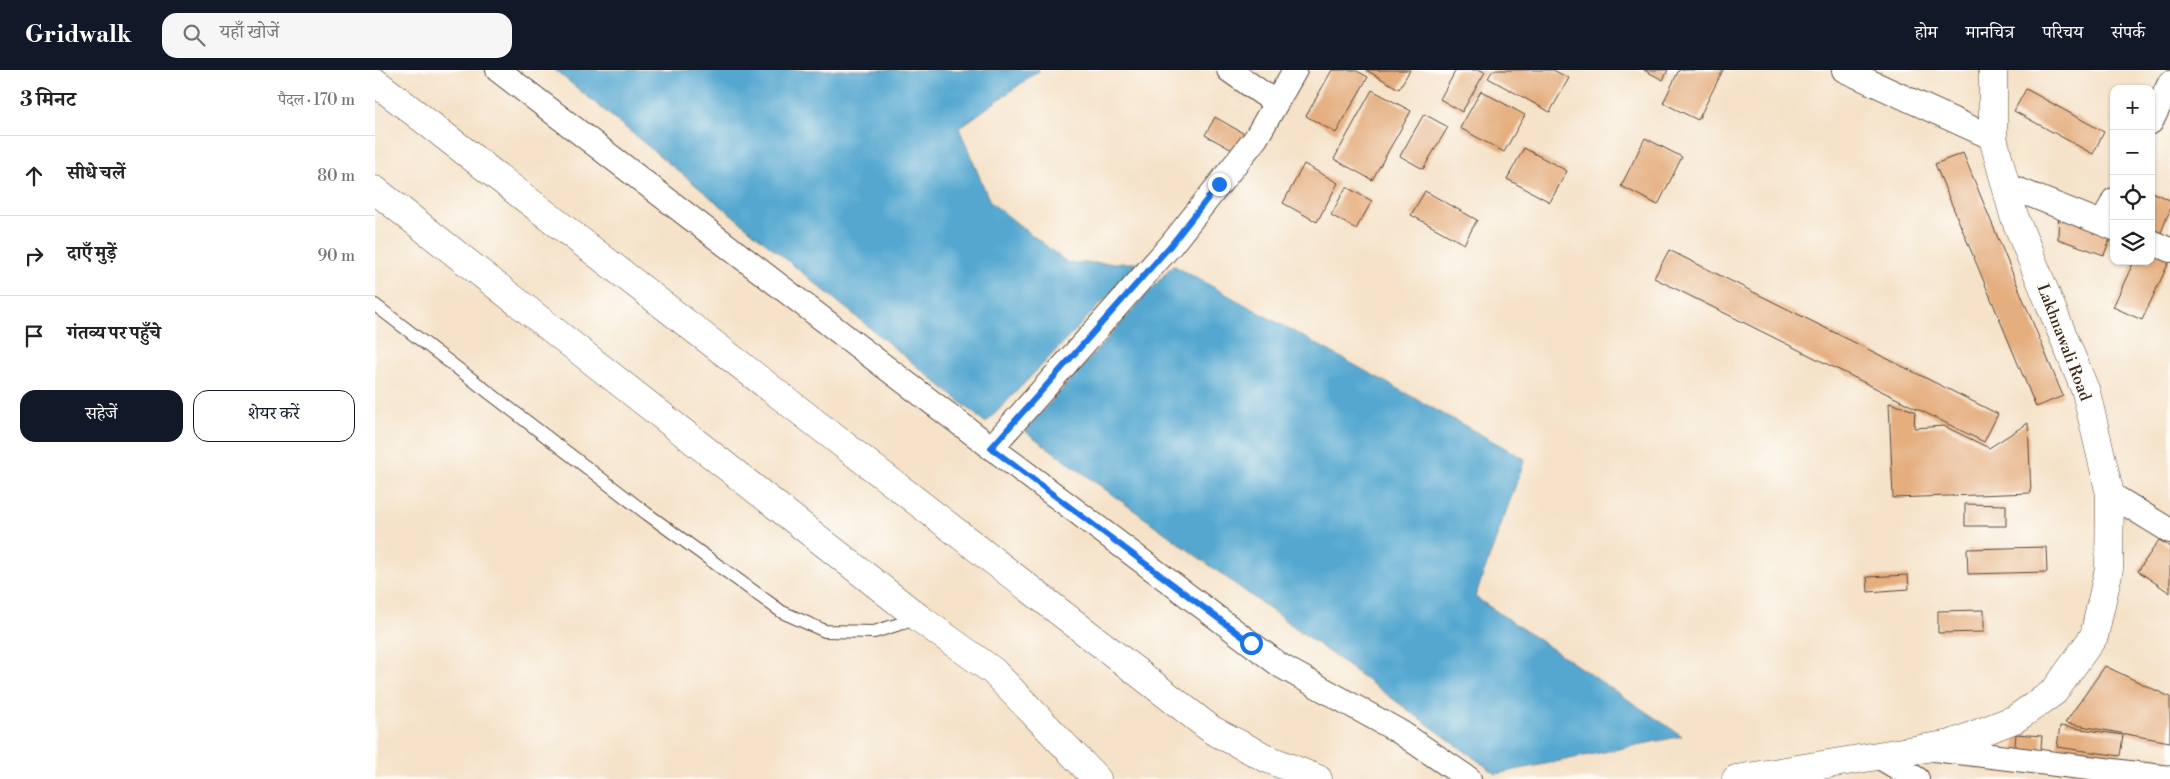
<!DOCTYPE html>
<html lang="hi">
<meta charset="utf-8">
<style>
:root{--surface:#fff;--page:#f6f6f6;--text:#222;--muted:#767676;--line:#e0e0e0;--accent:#111827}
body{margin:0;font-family:"Libre Bodoni","Noto Serif Devanagari",serif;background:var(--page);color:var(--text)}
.controls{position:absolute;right:15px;top:15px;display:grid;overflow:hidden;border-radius:10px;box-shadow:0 1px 4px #0004}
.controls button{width:45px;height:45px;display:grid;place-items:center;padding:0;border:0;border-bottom:1px solid var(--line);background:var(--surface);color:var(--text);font:25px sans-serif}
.stop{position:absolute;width:15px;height:15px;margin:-11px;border:4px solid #1a73e8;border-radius:50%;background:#fff}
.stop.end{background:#1a73e8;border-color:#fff;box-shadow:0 1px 5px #0008}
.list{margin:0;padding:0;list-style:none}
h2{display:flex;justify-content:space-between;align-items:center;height:65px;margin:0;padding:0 20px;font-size:21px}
h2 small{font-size:16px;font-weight:400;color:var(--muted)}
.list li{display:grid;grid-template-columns:32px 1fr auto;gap:15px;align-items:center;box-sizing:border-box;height:80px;padding:0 20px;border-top:1px solid var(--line)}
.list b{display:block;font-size:19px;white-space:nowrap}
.list em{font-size:16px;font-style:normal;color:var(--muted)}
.actions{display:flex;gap:10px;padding:15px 20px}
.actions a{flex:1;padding:11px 0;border:1px solid var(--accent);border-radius:15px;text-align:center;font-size:18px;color:var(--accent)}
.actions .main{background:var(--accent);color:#fff}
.icon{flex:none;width:28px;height:28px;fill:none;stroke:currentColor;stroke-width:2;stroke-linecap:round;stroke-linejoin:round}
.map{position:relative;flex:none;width:1795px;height:709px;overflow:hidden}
header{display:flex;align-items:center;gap:30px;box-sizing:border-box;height:70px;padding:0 25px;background:var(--accent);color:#fff}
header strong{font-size:24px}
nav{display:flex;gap:28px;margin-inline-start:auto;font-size:18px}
.search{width:350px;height:45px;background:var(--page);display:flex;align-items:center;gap:12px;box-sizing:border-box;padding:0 18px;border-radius:15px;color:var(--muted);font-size:19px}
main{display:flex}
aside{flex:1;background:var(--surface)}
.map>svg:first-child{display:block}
.water{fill:#55a7d0;stroke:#486877}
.building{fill:#e5ae7f}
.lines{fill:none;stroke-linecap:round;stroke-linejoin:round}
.lane-casing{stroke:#574638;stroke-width:14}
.street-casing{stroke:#574638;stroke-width:26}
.secondary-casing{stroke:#574638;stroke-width:29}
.lane{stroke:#fff;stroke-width:12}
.street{stroke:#fff;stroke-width:24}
.secondary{stroke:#fff;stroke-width:28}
.route{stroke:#1a73e8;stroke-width:6}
.labels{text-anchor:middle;stroke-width:4;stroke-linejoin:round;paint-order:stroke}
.street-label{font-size:16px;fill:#3b2a1e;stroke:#fdfcf7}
</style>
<header>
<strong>Gridwalk</strong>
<div class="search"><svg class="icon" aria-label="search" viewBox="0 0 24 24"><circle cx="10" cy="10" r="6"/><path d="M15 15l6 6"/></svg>यहाँ खोजें</div>
<nav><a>होम</a><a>मानचित्र</a><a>परिचय</a><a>संपर्क</a></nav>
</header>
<main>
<aside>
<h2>3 मिनट<small>पैदल · 170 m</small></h2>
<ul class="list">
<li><svg class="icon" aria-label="ahead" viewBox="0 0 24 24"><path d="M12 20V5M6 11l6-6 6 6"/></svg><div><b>सीधे चलें</b></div><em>80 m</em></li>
<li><svg class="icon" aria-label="right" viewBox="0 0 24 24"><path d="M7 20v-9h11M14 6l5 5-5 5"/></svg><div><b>दाएँ मुड़ें</b></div><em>90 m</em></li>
<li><svg class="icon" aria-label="arrive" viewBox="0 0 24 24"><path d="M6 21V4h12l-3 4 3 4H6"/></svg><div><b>गंतव्य पर पहुँचे</b></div></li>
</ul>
<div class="actions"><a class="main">सहेजें</a><a>शेयर करें</a></div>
</aside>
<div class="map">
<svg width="1795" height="709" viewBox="0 0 1795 709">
<rect width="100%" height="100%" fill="#fdfcf7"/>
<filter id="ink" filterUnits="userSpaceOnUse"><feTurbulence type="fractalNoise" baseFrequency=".02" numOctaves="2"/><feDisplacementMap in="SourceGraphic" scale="10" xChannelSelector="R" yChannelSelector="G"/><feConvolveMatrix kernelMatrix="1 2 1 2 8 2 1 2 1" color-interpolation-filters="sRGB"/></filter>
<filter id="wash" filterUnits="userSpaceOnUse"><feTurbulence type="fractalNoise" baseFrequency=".0096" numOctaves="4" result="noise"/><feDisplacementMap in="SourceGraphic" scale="20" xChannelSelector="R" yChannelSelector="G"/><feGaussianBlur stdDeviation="1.12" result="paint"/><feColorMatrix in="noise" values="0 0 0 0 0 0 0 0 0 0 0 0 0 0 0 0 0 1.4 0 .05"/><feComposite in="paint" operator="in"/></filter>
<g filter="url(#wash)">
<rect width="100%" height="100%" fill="#f5e2c8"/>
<!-- water -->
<path class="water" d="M 180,0 L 665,0 L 584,58 L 615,132 L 693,193 L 765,193 L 611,353 Z
M 798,195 L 1150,389 L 1100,527 L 1307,666 L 1121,704 L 650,361 Z"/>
<g id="blocks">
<!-- building -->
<path class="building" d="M 957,0 L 980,0 L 993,7 L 961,63 L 931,46 Z
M 991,0 L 1035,0 L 1024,19 Z
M 1081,0 L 1105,0 L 1110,2 L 1087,42 L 1065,29 Z
M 1118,0 L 1178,0 L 1194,8 L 1175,42 L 1113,8 Z
M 1269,0 L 1293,0 L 1288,10 Z
M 1304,0 L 1348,0 L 1323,50 L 1288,33 Z
M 1651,19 L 1729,62 L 1718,84 L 1639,41 Z
M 997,20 L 1036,41 L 997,110 L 959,89 Z
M 1106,21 L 1150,45 L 1129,82 L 1085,58 Z
M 1049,44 L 1073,57 L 1048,99 L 1025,86 Z
M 840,47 L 873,66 L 863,83 L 830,65 Z
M 1270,68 L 1307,87 L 1283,135 L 1246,116 Z
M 1149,78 L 1192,101 L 1175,132 L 1132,109 Z
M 1588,83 L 1688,326 L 1661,337 L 1560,94 Z
M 929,94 L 963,113 L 942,152 L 908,133 Z
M 971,117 L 997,131 L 981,159 L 956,145 Z
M 1050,121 L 1102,150 L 1089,174 L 1036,145 Z
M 1776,122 L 1795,130 L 1795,140 L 1783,170 L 1776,168 Z
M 1684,139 L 1738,162 L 1729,185 L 1683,169 Z
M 1776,175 L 1795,190 L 1767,250 L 1738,237 L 1759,191 L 1776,191 Z
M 1294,180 L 1623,344 L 1609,372 L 1279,208 Z
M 1514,333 L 1540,341 L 1539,358 L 1569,356 L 1614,378 L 1653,353 L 1656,423 L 1518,428 Z
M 1590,434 L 1631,435 L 1631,456 L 1590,456 Z
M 1784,470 L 1795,477 L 1795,523 L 1763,501 Z
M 1671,477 L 1672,502 L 1593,504 L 1592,479 Z
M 1533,505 L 1534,519 L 1493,522 L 1492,507 Z
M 1609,540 L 1609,562 L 1563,563 L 1563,541 Z
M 1730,596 L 1795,627 L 1795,672 L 1690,653 Z
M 1685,656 L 1748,665 L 1745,686 L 1682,677 Z
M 1641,664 L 1667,666 L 1665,688 L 1639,686 Z"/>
</g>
</g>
<g filter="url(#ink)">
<use href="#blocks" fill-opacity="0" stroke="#574638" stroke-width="1"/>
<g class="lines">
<!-- lane casing -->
<g class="lane-casing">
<path id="lane" d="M 0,235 L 271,443 L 407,542 L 450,561 L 499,562 L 544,548"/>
</g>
<!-- street casing -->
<g class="street-casing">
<path id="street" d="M 123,0 L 514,300 L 906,596 L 1025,662 L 1094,709
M 854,0 L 901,33
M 1469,0 L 1618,68
M 1776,52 L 1795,13
M 1631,115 L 1739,158
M 1728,153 L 1739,130
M 1776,172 L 1795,180
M 616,378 L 796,175 L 881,68 L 920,0
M 1735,424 L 1795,461
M 1559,679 L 1795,708
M 1503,686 L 1542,709"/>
</g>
<!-- secondary casing -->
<g class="secondary-casing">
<path id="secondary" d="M 0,12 L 837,660 L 893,689 L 943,709
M 0,120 L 544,548 L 618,601 L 722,709
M 1361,709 L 1576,674 L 1640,649 L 1679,622 L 1719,566 L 1734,499 L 1735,424 L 1711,322 L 1639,146 L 1618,68 L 1618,0"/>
</g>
<!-- lane -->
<use href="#lane" class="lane"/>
<!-- street -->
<use href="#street" class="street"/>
<!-- secondary -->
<use href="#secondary" class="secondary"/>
</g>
</g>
<g class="lines" filter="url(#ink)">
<!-- route -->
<path class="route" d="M 844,114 L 796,175 L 616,378 L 876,573"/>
</g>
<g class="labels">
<!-- street labels -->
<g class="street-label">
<text transform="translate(1690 272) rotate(69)" y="6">Lakhnawali Road</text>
</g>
</g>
</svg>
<div class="controls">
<button>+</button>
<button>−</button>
<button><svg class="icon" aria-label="locate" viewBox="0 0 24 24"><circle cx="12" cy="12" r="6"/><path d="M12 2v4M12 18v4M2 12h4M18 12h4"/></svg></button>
<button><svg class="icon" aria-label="layers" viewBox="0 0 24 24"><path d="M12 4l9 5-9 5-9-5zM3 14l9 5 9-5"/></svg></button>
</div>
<div class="stop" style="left:876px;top:573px"></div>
<div class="stop end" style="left:844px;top:114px"></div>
</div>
</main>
